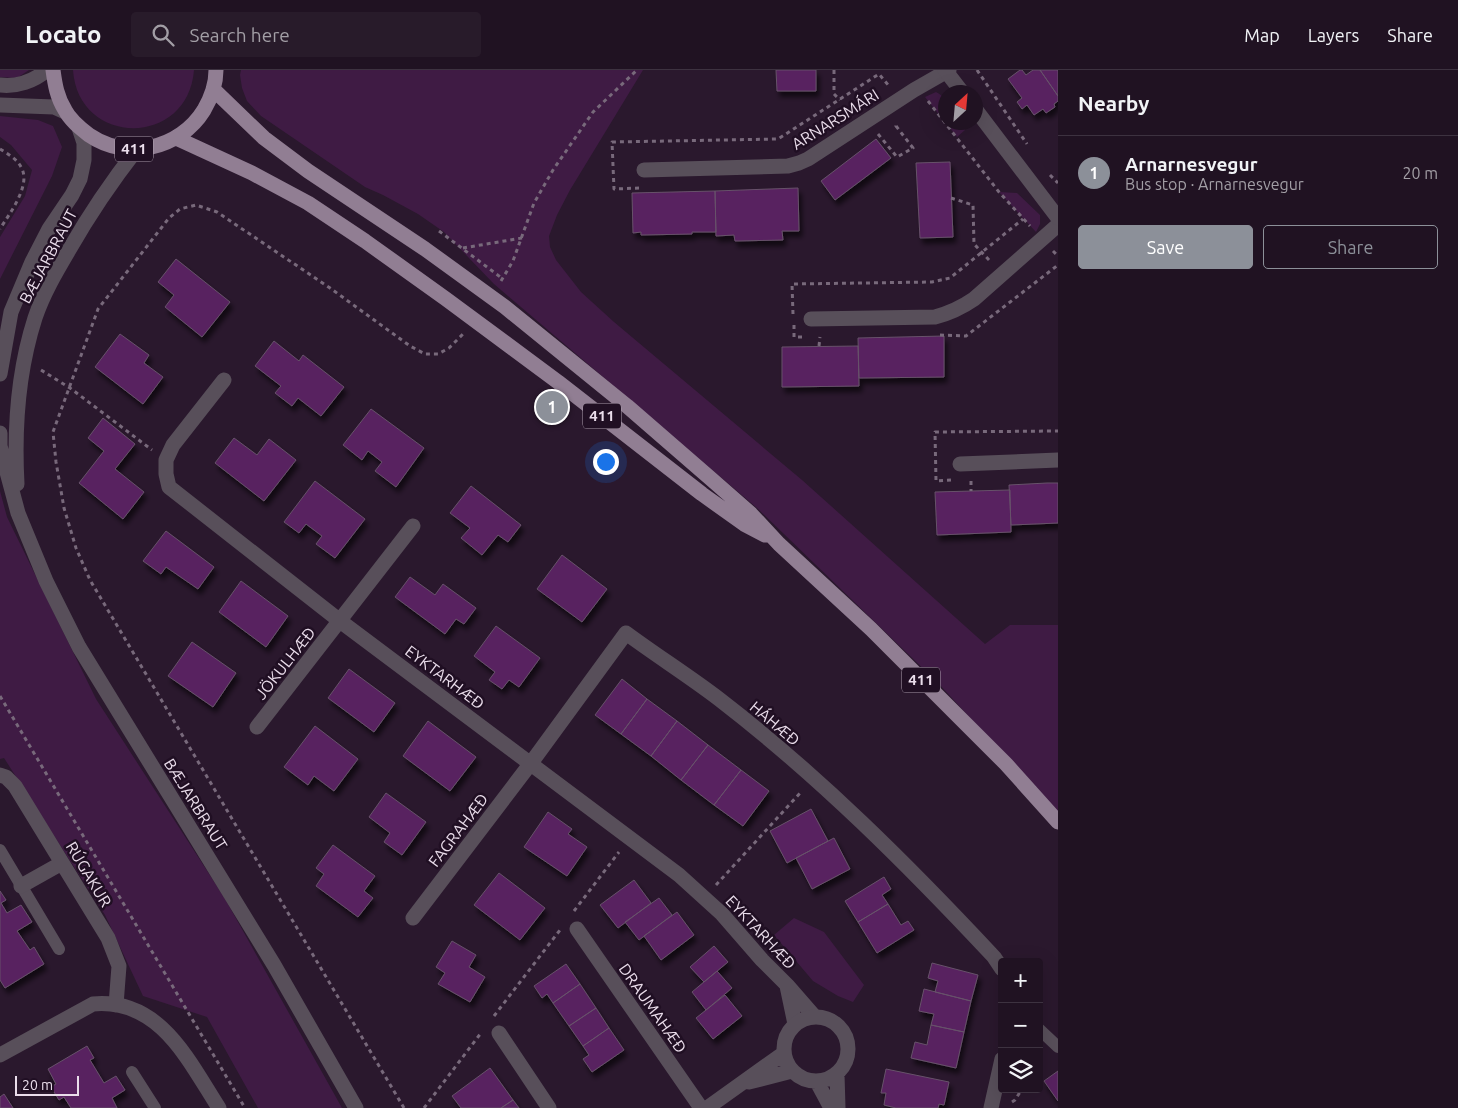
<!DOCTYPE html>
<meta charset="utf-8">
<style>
:root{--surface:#201222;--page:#281b2a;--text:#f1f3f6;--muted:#a29ea5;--line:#3d3240;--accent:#8c9099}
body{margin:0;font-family:Ubuntu,sans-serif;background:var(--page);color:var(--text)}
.controls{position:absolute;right:15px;bottom:15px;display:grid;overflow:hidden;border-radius:5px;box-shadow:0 5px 20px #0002}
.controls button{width:45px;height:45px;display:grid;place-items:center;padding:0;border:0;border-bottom:1px solid var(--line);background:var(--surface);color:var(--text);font:25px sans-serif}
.compass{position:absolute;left:938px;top:15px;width:45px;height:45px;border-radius:50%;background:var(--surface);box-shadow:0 5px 20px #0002;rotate:26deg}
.scale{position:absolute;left:15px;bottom:12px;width:64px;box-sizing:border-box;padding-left:5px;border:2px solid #eaddeb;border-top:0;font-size:14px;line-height:18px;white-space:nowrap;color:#eaddeb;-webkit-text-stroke:4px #200f23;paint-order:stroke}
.you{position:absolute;left:605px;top:391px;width:18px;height:18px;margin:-12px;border:4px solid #fff;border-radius:50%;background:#1a73e8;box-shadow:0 0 0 8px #1a73e833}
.badge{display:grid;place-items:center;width:32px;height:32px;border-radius:50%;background:var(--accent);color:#fff;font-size:16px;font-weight:700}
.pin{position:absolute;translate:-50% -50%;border:2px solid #fff;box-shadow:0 1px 5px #0006}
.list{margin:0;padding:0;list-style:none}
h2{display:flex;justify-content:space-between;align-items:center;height:65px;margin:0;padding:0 20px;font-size:21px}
h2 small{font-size:16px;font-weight:400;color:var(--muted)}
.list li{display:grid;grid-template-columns:32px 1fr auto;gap:15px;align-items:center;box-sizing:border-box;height:75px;padding:0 20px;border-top:1px solid var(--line)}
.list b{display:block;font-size:19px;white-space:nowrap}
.list p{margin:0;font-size:16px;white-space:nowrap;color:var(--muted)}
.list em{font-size:16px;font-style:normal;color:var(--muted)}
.actions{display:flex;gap:10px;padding:15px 20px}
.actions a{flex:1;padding:11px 0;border:1px solid var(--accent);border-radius:5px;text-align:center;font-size:18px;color:var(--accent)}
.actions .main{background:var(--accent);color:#fff}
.icon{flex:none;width:28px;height:28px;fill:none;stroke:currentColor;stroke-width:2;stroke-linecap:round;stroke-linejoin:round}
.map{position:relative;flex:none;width:1058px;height:1038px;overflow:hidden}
header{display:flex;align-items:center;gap:30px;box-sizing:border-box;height:70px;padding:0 25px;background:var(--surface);border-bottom:1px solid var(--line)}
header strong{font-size:24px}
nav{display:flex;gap:28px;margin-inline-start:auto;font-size:18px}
.search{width:350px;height:45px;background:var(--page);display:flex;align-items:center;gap:12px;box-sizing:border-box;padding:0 18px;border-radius:5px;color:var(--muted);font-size:19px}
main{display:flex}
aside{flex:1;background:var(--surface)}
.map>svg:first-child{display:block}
.green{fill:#3f1b44}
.building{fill:#582060;stroke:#67526a;filter:url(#shadow)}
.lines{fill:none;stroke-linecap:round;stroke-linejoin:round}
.path{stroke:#78697b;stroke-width:3;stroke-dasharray:4 4;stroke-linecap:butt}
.service{stroke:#584f5a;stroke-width:12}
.minor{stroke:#584f5a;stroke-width:15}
.tertiary{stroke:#584f5a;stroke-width:15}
.primary{stroke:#917e93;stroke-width:15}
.labels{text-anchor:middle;stroke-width:5;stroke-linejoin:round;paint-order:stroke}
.shield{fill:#200f23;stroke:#ad9faf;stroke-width:1}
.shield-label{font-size:15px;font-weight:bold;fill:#eaddeb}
.street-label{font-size:16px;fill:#eaddeb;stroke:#200f23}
</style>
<header>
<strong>Locato</strong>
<div class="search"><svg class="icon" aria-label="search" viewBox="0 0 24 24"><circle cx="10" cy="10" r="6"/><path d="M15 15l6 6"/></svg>Search here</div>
<nav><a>Map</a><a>Layers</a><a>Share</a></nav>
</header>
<main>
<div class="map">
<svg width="1058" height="1038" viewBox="0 0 1058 1038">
<defs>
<filter id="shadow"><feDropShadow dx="3" dy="5.5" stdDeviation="2.5" flood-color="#0009"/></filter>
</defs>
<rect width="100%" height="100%" fill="#2a182d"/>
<!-- green -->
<path class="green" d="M 0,0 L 29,0 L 17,8 L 0,7 Z
M 73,0 L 194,0 C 188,78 78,77 73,0 Z
M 241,0 L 643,0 L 570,120 L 557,145 L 549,166 L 550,177 L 556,190 L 581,222 L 614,252 L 802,410 L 985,574 L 1010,555 L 1058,555 L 1058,743 L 938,613 L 757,438 L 494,214 L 444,162 L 418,144 L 383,125 L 365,117 L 261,46 L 247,31 L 242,18 L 240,5 Z
M 936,22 C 949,28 946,39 946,52 L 963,53 L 965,60 L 957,67 L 925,27 Z
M 0,46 L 38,50 L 53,56 L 62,77 L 52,106 L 0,209 L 0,167 L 25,126 L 32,100 L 11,75 L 0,67 Z
M 999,122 L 1017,123 L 1040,145 L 1040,154 L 1036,162 Z
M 0,421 L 7,447 L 96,629 L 224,827 L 342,1038 L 258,1038 L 207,947 L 143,926 L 105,845 L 4,688 L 0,689 Z
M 794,848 L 824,862 L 864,915 L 853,932 L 838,926 L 813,911 L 774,865 Z"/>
<!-- building -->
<path class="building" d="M 776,0 L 816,0 L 816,21 L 777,21 Z
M 1020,0 L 1022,0 L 1026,5 L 1033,0 L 1040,0 L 1058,26 L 1058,31 L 1054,34 L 1055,37 L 1046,43 L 1043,39 L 1034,45 L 1027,35 L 1022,39 L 1017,32 L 1022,28 L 1008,9 Z
M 1040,0 L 1058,0 L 1058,26 Z
M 876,69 L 891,88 L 835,130 L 821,111 Z
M 950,92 L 953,167 L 920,168 L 916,93 Z
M 798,118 L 799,161 L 782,161 L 783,170 L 735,171 L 734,165 L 716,166 L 715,121 Z
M 715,121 L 716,162 L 692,162 L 692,164 L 641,165 L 641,162 L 633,163 L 632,123 Z
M 176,189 L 230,232 L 202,267 L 165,237 L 174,225 L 158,212 Z
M 120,264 L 149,285 L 144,293 L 163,307 L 143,334 L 95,297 Z
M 944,266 L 944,307 L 859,308 L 858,268 Z
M 274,271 L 299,291 L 303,285 L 344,317 L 321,346 L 298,328 L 292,336 L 275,323 L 281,316 L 255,296 Z
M 858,276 L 859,316 L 782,317 L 782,277 Z
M 371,339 L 424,378 L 396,417 L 375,401 L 382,392 L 368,381 L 362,390 L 343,375 Z
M 103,348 L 135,374 L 115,399 L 144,422 L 123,449 L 79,413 L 104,381 L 88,368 Z
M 234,368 L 257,385 L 269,369 L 296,390 L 264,431 L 215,393 Z
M 315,411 L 365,449 L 335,488 L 316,474 L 322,466 L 306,454 L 299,463 L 284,452 Z
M 1047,413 L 1058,413 L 1058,453 L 1011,455 L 1009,415 Z
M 471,416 L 521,455 L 508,472 L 498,465 L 482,485 L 461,468 L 470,458 L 450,443 Z
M 1010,420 L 1011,462 L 937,465 L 935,422 Z
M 166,461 L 214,497 L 198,519 L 166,497 L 161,504 L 143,491 Z
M 562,485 L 607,519 L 582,552 L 537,519 Z
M 410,507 L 435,525 L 443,514 L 476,538 L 464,554 L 456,549 L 445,564 L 395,527 Z
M 241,511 L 288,546 L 266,577 L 219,542 Z
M 496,556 L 540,588 L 519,617 L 509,610 L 502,619 L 489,610 L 495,602 L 474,586 Z
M 192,572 L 236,603 L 213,637 L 168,606 Z
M 349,599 L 395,633 L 374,662 L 328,628 Z
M 622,609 L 647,629 L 621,664 L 595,645 Z
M 647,629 L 677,651 L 651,686 L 621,664 Z
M 428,651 L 476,687 L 450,721 L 403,686 Z
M 677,651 L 708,675 L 681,710 L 651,686 Z
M 315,656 L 358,689 L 334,721 L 314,706 L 308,715 L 284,697 Z
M 708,675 L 741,700 L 714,735 L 681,710 Z
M 741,700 L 769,721 L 743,756 L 714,735 Z
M 386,723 L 426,752 L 402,785 L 384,772 L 390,763 L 369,747 Z
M 811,739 L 828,771 L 787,793 L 770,761 Z
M 548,742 L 572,759 L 568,764 L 587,777 L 567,806 L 524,777 Z
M 834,768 L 850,799 L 812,819 L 796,788 Z
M 333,775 L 375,806 L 364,821 L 373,828 L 358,847 L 316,816 L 324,804 L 316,798 Z
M 499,803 L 545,838 L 520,870 L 474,835 Z
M 884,807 L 891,819 L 882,825 L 888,834 L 858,852 L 845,831 Z
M 634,810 L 651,833 L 618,858 L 600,835 Z
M 0,821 L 6,830 L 1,833 L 7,843 L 21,835 L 32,852 L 17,861 L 30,880 L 34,877 L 44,894 L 5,918 L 0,910 Z
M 659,828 L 672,845 L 639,870 L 625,852 Z
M 888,834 L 901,855 L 908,851 L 914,860 L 877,883 L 858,852 Z
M 677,842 L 694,865 L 661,890 L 644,866 Z
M 452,871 L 476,885 L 469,897 L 485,907 L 470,932 L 438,914 L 445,903 L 436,897 Z
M 714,876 L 728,892 L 704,912 L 690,897 Z
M 932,893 L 978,905 L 971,931 L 935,922 L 938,911 L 928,908 Z
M 566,894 L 580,914 L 553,933 L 547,924 L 542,928 L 534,916 Z
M 717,901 L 732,918 L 706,940 L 692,922 Z
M 580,914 L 596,938 L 569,956 L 553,933 Z
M 924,919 L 971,931 L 964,962 L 931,955 L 934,944 L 919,941 Z
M 725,925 L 742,946 L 713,969 L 696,948 Z
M 596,938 L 609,958 L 583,976 L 569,956 Z
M 931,955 L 964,962 L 956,998 L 911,988 L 915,972 L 927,975 Z
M 609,958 L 624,980 L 592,1002 L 583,989 L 589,985 L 583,976 Z
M 87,976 L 94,988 L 90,990 L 104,1013 L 116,1006 L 125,1020 L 112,1028 L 117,1038 L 71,1038 L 64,1027 L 59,1030 L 51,1017 L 56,1014 L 48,999 Z
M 490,998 L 513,1030 L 501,1038 L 461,1038 L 452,1026 Z
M 886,999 L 949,1012 L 944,1035 L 939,1034 L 938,1038 L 896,1038 L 884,1035 L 886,1023 L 881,1023 Z
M 1058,1001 L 1058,1031 L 1044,1011 Z
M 4,1024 L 13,1038 L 0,1038 L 0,1027 Z
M 513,1030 L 519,1038 L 501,1038 Z"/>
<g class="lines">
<!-- path -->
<path class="path" d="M 834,0 L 834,24 L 840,30
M 977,0 L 1027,74
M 928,31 L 999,122 L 1030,156
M 878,64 L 897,87 L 913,78 L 896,56 L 898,54
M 0,79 C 8,84 17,89 21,97 C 32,115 9,144 0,159
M 1050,105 L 1058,113
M 639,118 L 614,119 L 612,72 L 778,69 L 879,4 L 889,16
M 951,128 L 973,135 L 974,174 L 990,191
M 439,161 L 503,209
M 463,178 L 522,168
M 1053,181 L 1058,186
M 501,211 L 513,191 L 534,133 L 553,100 L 593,42 L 637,0
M 793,244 L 792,214 L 932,212 L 950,208 L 1023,149
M 794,255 L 794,267 L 806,267
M 940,265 L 966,266 L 1058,195
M 819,276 L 820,267
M 41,300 L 70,318 L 152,380
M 951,410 L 936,411 L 935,362 L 1058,361
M 971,411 L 971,421
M 0,626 L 245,1038
M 716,815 L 801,722
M 574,841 L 619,782
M 494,946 L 560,860
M 1012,1032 L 1015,1030 L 1022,1019
M 404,1038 L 90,510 L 76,478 L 64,438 L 56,392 L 53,362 L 98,239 L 169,148 L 180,139 L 196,135 L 217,142 L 330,218 L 410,276 L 425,284 L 438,284 L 449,278 L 463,264
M 424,1038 L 481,963"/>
<!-- service -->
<path class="service" d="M 0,780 L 59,879
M 1039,959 L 1058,977
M 132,1002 L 155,1038"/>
<!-- minor -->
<path class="minor" d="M 0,15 C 17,17 34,11 47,0
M 0,35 L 54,37 L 65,42
M 644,100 L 788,96 L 799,93 L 808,89 L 914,20 L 949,0
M 811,249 L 935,247 C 950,243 961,238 974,229 L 1058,155
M 224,310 L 173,375 L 166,390 L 166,404 L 169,417 L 340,551 L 679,805 L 722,844 L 762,890 L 787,915 L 814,946
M 960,394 L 1058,390
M 257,657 L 413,456
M 0,705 L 6,707 L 15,716 L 108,868 L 119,896 L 116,935
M 21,816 L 62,793
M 413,848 L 531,693 L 626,563 C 657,586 689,606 719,629 C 819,706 908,795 994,887 L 1002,899
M 577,859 L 701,1038
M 787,916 L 795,954
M 499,963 L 549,1038
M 0,985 L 93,934 C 160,928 188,990 219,1038
M 991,1038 L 1002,989"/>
<!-- tertiary -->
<path class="tertiary" d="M 945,0 L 962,22
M 976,40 L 1058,148
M 0,304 L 11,242 L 32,192 L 49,159 L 72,125 L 80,109 L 84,90 L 84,73 L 79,58
M 0,363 L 0,376 L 18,443 L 46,511 L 79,577 L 274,895 L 356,1038
M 17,414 C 14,359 18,301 35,248 C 43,224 56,202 69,180 C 89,145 112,111 137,79
M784 979a32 32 0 1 1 64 0a32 32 0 1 1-64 0Z
M 837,1004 L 838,1038
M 749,1012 L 792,1001
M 817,1012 L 831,1038
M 707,1038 L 784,983"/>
<!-- primary -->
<path class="primary" d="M 53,0 C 55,15 57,27 65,40 C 70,50 80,58 89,65 C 127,91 180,79 204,40 C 211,28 216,14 216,0
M 213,19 L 264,68 L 308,101 L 425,179 L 505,237 L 627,336 L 710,408 L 751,444 L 779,474 L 871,559 L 1006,694 L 1058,752
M 176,68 L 252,103 L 308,133 L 365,171 L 446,229 L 558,312 L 702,424 L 744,454 L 765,465"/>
</g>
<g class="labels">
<!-- shield labels -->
<g class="shield">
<rect x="115" y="66.5" width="38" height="25" rx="4"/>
<rect x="583" y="333.5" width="38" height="25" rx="4"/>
<rect x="902" y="597.5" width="38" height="25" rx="4"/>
</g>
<g class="shield-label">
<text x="134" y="84">411</text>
<text x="602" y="351">411</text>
<text x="921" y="615">411</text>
</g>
<!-- street labels -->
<g class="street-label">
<text transform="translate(835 49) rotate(-32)" y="6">ARNARSMÁRI</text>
<text transform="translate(48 186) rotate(-62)" y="6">BÆJARBRAUT</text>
<text transform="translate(285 593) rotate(-52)" y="6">JÖKULHÆÐ</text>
<text transform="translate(445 607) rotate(37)" y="6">EYKTARHÆÐ</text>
<text transform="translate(775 653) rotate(40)" y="6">HÁHÆÐ</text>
<text transform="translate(196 734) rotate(58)" y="6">BÆJARBRAUT</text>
<text transform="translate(458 760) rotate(-53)" y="6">FAGRAHÆÐ</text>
<text transform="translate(89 804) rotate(59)" y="6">RÚGAKUR</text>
<text transform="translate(761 862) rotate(47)" y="6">EYKTARHÆÐ</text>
<text transform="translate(653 938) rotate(55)" y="6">DRAUMAHÆÐ</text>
</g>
</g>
</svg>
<div class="controls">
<button>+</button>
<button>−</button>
<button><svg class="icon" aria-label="layers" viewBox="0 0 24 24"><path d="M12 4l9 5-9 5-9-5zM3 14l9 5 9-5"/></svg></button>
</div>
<svg class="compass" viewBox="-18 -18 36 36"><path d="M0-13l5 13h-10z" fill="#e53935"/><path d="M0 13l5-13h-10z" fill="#a29ea5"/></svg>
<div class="scale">20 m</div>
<div class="you"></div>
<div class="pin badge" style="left:552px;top:337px">1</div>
</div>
<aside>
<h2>Nearby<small></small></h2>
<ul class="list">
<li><span class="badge">1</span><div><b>Arnarnesvegur</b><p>Bus stop · Arnarnesvegur</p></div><em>20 m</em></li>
</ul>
<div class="actions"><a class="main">Save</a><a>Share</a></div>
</aside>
</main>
